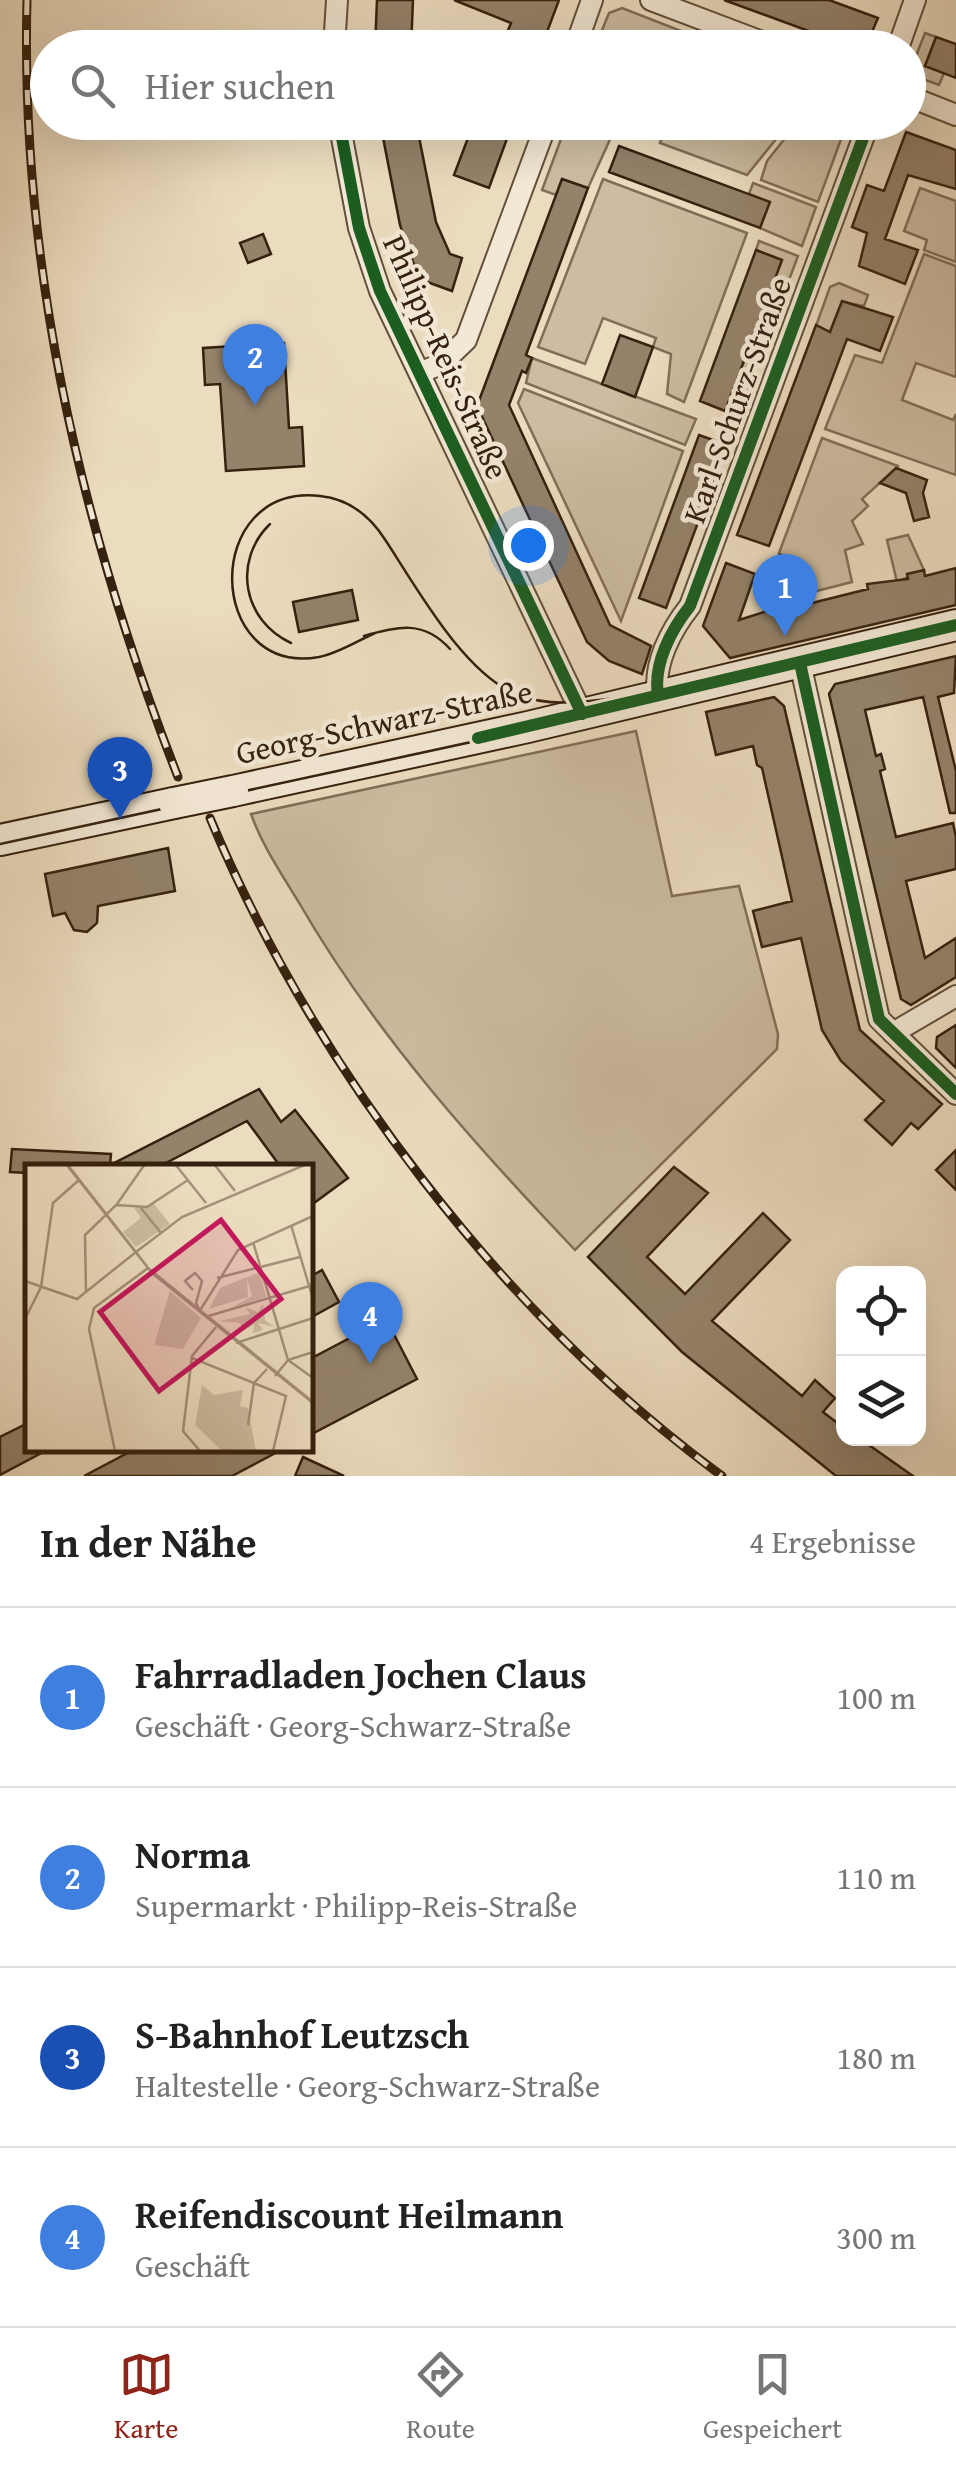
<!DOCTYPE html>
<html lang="de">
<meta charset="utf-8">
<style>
:root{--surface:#fff;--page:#f2f2f2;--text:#222;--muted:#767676;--line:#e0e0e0;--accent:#8f2418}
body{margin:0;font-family:"Gentium Book Plus",serif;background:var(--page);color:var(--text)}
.controls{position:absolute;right:30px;bottom:30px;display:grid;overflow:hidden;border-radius:20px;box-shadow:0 10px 40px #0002}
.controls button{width:90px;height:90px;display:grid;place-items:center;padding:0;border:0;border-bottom:2px solid var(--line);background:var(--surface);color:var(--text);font:50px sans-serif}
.you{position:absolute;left:528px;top:545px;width:35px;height:35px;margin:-25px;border:8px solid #fff;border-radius:50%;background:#1a73e8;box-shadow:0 0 0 15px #1a73e833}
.badge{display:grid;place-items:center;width:65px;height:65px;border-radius:50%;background:var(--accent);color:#fff;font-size:32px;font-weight:700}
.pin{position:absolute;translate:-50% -82px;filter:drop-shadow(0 2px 5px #0008)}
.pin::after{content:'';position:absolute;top:52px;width:35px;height:30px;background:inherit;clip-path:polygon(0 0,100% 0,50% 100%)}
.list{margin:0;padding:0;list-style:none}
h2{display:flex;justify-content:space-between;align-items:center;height:130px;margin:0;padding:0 40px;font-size:42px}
h2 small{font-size:32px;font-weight:400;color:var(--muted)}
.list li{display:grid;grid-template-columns:65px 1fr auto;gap:30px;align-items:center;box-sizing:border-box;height:180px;padding:0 40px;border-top:2px solid var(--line)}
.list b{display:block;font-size:38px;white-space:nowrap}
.list p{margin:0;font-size:32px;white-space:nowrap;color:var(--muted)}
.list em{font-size:32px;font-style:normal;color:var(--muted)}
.icon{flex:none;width:55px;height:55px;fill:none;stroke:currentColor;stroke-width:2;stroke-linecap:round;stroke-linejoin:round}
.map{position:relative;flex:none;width:956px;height:1476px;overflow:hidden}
.search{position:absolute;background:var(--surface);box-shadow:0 10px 40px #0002;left:30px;right:30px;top:30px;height:110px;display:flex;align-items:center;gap:25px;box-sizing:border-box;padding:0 35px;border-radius:55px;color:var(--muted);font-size:38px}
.sheet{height:850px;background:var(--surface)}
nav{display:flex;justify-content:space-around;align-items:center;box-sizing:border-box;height:140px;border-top:2px solid var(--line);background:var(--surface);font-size:28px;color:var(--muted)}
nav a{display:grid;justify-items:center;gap:5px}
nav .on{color:var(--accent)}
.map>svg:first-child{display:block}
.green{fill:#cdbca1;stroke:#816e58;stroke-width:2.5}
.building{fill:#94826a;stroke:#35210e;stroke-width:2.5}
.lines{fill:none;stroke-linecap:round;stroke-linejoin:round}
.street-casing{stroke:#63503a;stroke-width:24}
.secondary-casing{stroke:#35210e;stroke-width:34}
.street{stroke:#f3e8d5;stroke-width:20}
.secondary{stroke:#f3e8d5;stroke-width:30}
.tram{stroke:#35210e;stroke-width:2.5}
.rail-casing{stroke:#35210e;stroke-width:9}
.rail{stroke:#f3e8d5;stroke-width:5;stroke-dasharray:15;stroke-linecap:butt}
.secondary-bridge-casing{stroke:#35210e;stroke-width:34;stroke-linecap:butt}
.secondary-bridge{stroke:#f3e8d5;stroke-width:30}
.cycleway-casing{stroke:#f3e8d5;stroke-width:19}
.cycleway{stroke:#1b5e20;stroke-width:12}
.labels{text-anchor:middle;stroke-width:9;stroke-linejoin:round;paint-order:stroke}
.street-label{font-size:32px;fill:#35210e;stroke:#f3e8d5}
.inset-road{fill:none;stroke:#a39178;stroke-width:2.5}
.view{fill:#c2185b;fill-opacity:0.15;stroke:#c2185b;stroke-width:5}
.inset-edge{fill:none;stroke:#35210e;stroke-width:5}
</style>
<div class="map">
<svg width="956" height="1476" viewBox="0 0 956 1476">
<rect width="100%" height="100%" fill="#ecdcbf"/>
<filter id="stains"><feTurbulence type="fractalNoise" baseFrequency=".002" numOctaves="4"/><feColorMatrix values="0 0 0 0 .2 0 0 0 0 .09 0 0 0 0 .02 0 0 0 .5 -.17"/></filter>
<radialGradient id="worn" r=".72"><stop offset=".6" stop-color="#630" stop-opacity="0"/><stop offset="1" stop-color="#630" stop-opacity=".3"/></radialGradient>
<!-- green -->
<path class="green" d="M 622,8 L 689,34 L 689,47 L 596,45 L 609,13 Z
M 925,33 L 936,37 L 925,66 L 944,73 L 939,85 L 917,77 L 912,66 Z
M 567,123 L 588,123 L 612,135 L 588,188 L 562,179 L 556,195 L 542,190 Z
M 667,123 L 667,122 L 789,123 L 747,175 L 660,143 Z
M 797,123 L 847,123 L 818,202 L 761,180 L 767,161 Z
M 603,179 L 747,233 L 684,402 L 667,394 L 671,354 L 653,347 L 656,338 L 603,318 L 585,364 L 538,347 Z
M 753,183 L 816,207 L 802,246 L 760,228 L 769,202 L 749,194 Z
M 920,188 L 956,201 L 956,262 L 924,250 L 927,240 L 904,231 Z
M 759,241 L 798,256 L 738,416 L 725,411 L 782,260 L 756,250 Z
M 924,254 L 956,266 L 956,377 L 916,363 L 902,400 L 953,420 L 956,414 L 956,475 L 825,429 L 855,355 L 882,363 Z
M 839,283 L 868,295 L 864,306 L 842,302 L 830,332 L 816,326 L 830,287 Z
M 532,358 L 696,419 L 685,445 L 526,383 Z
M 524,389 L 683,451 L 621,621 L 518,403 Z
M 822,438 L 898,466 L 891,487 L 884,479 L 862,499 L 868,506 L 852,521 L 863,544 L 845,550 L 852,582 L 765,604 L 755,593 L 761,577 L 781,583 L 794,562 L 779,553 Z
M 908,535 L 924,570 L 897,582 L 887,540 Z
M 636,731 L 672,896 L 739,886 L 778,1034 L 777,1049 L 575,1250 C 472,1142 373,1031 298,901 C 281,873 262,845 251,814 Z"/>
<!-- building -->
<path class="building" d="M 377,0 L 413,0 L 411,48 L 375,48 Z
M 454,0 L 559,0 L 541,48 L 501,48 L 511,23 Z
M 724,0 L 829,0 L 878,18 L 865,48 L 855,48 Z
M 936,37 L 956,44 L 956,78 L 925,66 Z
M 380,122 L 416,122 L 436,222 L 450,254 L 462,258 L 452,291 L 419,279 L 400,225 Z
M 474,122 L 513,122 L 489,188 L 454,175 Z
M 906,132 L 956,150 L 956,189 L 908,175 L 885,239 L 918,250 L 905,284 L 859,266 L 867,233 L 852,227 L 867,185 L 884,191 Z
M 619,146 L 770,202 L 760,228 L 609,172 Z
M 562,179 L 588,188 L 526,355 L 532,358 L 526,373 L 522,371 L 509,405 L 610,625 L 651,646 L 642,674 L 609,661 L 587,642 L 477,406 Z
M 263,234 L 271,254 L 248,263 L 240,243 Z
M 756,250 L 782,260 L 725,411 L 700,401 Z
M 842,301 L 893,317 L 880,351 L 847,339 L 769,546 L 737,535 L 816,325 L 830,332 Z
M 620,335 L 653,347 L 635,397 L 602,384 Z
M 284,343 L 289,428 L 302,427 L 304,466 L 226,471 L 220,384 L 205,385 L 203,348 Z
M 699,435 L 727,445 L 666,608 L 639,598 Z
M 896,468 L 927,480 L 923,493 L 929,517 L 914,521 L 906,493 L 880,483 Z
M 779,555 L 794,561 L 785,585 L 770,580 Z
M 726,563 L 755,574 L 739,620 L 795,602 L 796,607 L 868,589 L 867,584 L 908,579 L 907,574 L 924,570 L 925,576 L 956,568 L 956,605 L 730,658 L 703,626 Z
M 352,590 L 358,620 L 299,632 L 293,602 Z
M 956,656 L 954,693 L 938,697 L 956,771 L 956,813 L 950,813 L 923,697 L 865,710 L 876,756 L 881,754 L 885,769 L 880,771 L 896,837 L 953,823 L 956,837 L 956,869 L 906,881 L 925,958 L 956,938 L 956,977 L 911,1005 L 901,999 L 829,694 L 835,684 Z
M 774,697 L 784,706 L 860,1030 L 942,1104 L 918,1129 L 911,1123 L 892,1145 L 865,1120 L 884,1101 L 841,1061 L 822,1030 L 801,938 L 762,947 L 753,911 L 792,901 L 762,768 L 757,765 L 753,746 L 716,755 L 706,712 Z
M 168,848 L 175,891 L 98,906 L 97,923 L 87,932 L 74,930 L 65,913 L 53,916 L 45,874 Z
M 956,1025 L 956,1068 L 936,1048 L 937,1037 Z
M 259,1089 L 281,1122 L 295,1110 L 348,1178 L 310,1206 L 310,1166 L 280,1166 L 247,1121 L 160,1166 L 28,1166 L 28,1173 L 10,1172 L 12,1149 L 111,1154 L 110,1165 Z
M 956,1150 L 956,1190 L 936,1170 Z
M 674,1167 L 708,1193 L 647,1257 L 685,1294 L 763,1213 L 790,1240 L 712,1321 L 802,1396 L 815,1380 L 835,1398 L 823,1412 L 844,1428 L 844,1438 L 859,1438 L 913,1476 L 836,1476 L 682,1352 L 588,1257 Z
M 322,1270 L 339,1302 L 310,1318 L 310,1277 Z
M 386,1319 L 417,1379 L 310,1435 L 310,1359 Z
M 28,1423 L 28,1448 L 51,1448 L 0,1475 L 0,1437 Z
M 137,1448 L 285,1448 L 232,1476 L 84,1476 Z
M 303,1457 L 344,1476 L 295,1476 Z"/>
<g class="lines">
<!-- street casing -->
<g class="street-casing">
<path id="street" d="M 651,0 L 778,48
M 334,48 L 337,0
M 575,48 L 592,0
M 898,48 L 915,0
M 908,96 L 956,115
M 339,122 L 359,228 L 380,291 L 582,714
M 419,373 L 441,364 L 466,340 L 547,122
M 800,663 L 879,1019 L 956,1094
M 658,695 C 653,664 671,630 690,606 L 869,122
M 893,1033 L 956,996"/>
</g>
<!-- secondary casing -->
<g class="secondary-casing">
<path id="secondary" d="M 233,791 L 528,727 L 956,625
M 0,840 L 174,803"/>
</g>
<!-- street -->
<use href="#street" class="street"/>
<!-- secondary -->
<use href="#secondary" class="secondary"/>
<!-- tram -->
<path class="tram" d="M 270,524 C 232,561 243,621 291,643
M 375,633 C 357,641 339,653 319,657 C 205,677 201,483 320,496 C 350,499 371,517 386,541 C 417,588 464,674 518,695 C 549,707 583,702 615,698
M 364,636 C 398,626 424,620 450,649
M 0,844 L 610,712 L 956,630"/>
<!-- rail casing -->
<g class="rail-casing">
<path id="rail" d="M 27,0 C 20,265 82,531 178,777
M 210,818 C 314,1067 504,1316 722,1476"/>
</g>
<!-- rail -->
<use href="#rail" class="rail"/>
<!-- secondary-bridge casing -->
<g class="secondary-bridge-casing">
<path id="secondary-bridge" d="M 174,803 L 233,791"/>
</g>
<!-- secondary-bridge -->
<use href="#secondary-bridge" class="secondary-bridge"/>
<!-- cycleway casing -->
<g class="cycleway-casing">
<path id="cycleway" d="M 339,122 L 359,228 L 380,291 L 582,714
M 800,663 L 879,1019 L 956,1094
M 658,695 C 653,664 671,630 690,606 L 869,122
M 478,738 L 956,625"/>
</g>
<!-- cycleway -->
<use href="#cycleway" class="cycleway"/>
</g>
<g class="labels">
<!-- street labels -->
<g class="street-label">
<text transform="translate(446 357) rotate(66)" y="11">Philipp-Reis-Straße</text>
<text transform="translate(737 400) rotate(-70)" y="11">Karl-Schurz-Straße</text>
<text transform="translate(384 722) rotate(-12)" y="11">Georg-Schwarz-Straße</text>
</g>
</g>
<!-- overview -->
<g transform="translate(25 1164)">
<rect width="288" height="288" fill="#ecdcbf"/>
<path d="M 129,40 L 145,60 L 111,83 L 98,68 L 116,54 L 109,44 ZM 235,108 L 241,133 L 208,143 L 227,132 L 222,115 L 223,133 L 184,145 L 195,124 ZM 145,127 L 176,154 L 158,185 L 129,181 ZM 238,140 L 240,156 L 249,163 L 233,159 L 238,166 L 228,169 L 229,161 L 218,167 L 215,159 L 194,157 L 225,150 L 220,143 L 233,148 ZM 177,221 L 189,231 L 218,226 L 215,242 L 223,244 L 231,287 L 197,287 L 170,261 Z" fill="#cdbca1"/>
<path class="inset-road" d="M 41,0 L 127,109 L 288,239M 150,0 L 181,39M 189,0 L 210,27M 92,40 L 120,0M 116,44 L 136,69M 266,61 L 288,135M 228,78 L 263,196 L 288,214M 123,104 L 288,238M 192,114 L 275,93M 0,117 L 52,135 L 111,88 L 42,0M 168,126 L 160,117 L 170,109 L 177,117 L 171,139 L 177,150M 61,129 L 60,71 L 91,41 L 122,43 L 163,16M 174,148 L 213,86 L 288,52M 180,153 L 288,121M 0,155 L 16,123 L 28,39 L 54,16M 211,179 L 288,154M 167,194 L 261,232 L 248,287M 250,212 L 263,196 L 288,188M 223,261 L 229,219 L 242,205M 90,287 L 64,165 L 69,144 L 123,104 L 111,88 L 157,53 L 282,0M 175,287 L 158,267 L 167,192 L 191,163"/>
<path class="view" d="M 196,56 L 256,135 L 134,227 L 75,148 Z"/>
<rect width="288" height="288" class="inset-edge"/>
</g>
<rect width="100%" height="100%" filter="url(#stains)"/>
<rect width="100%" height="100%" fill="url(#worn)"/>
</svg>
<div class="controls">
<button><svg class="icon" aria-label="locate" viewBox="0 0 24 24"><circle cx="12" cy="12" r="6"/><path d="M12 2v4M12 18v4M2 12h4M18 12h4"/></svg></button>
<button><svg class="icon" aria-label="layers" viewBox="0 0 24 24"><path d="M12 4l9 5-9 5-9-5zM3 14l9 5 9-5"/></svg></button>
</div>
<div class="you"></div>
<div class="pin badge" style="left:785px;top:636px;background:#3f7fe0">1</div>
<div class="pin badge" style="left:255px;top:406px;background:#3f7fe0">2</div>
<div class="pin badge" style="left:120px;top:819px;background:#1a4fb4">3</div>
<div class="pin badge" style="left:370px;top:1364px;background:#3f7fe0">4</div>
<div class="search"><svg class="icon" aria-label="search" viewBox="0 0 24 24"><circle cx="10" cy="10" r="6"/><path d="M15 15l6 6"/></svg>Hier suchen</div>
</div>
<section class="sheet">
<h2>In der Nähe<small>4 Ergebnisse</small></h2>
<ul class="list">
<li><span class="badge" style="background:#3f7fe0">1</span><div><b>Fahrradladen Jochen Claus</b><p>Geschäft · Georg-Schwarz-Straße</p></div><em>100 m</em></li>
<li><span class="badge" style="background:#3f7fe0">2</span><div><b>Norma</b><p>Supermarkt · Philipp-Reis-Straße</p></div><em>110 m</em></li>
<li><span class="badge" style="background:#1a4fb4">3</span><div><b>S-Bahnhof Leutzsch</b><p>Haltestelle · Georg-Schwarz-Straße</p></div><em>180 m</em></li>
<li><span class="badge" style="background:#3f7fe0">4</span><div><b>Reifendiscount Heilmann</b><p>Geschäft</p></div><em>300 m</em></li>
</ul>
</section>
<nav>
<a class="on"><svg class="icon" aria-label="map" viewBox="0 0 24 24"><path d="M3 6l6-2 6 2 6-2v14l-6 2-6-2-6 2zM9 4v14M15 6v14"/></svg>Karte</a>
<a><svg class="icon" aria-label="directions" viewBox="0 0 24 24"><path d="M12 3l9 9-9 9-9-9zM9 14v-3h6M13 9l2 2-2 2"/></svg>Route</a>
<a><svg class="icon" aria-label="saved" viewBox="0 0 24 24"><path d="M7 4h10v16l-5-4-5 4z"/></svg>Gespeichert</a>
</nav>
